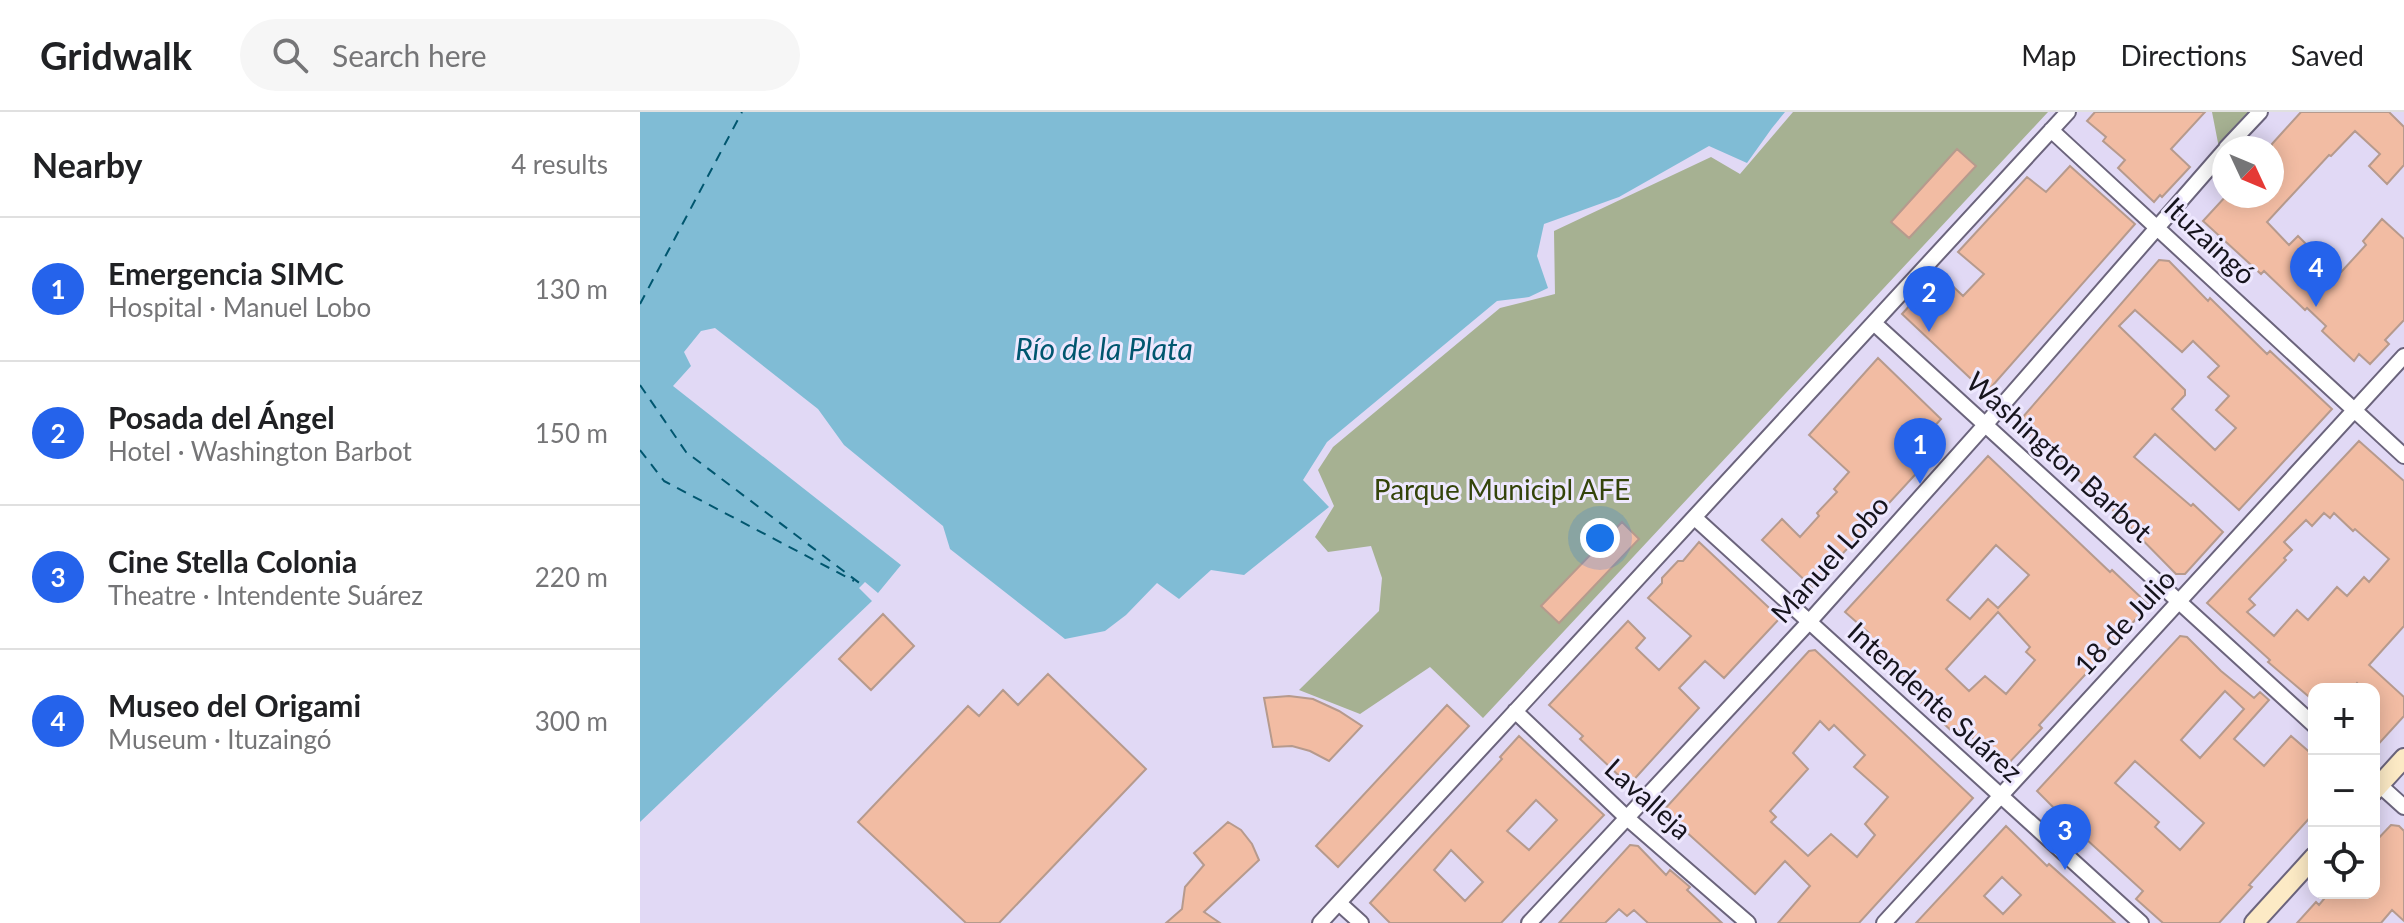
<!DOCTYPE html>
<meta charset="utf-8">
<style>
:root{--surface:#fff;--page:#f6f6f6;--text:#202124;--muted:#757577;--line:#e0e0e0;--accent:#2563eb}
body{margin:0;font-family:Lato,sans-serif;background:var(--page);color:var(--text)}
.controls{position:absolute;right:24px;bottom:24px;display:grid;overflow:hidden;border-radius:16px;box-shadow:0 4px 20px #0003}
.controls button{width:72px;height:72px;display:grid;place-items:center;padding:0;border:0;border-bottom:2px solid var(--line);background:var(--surface);color:var(--text);font:40px sans-serif}
.compass{position:absolute;left:1572px;top:24px;width:72px;height:72px;border-radius:50%;background:var(--surface);box-shadow:0 4px 20px #0003;rotate:134deg}
.you{position:absolute;left:960px;top:426px;width:28px;height:28px;margin:-20px;border:6px solid #fff;border-radius:50%;background:#1a73e8;box-shadow:0 0 0 12px #1a73e833}
.badge{display:grid;place-items:center;width:52px;height:52px;border-radius:50%;background:var(--accent);color:#fff;font-size:26px;font-weight:700}
.pin{position:absolute;translate:-50% -66px;filter:drop-shadow(0 2px 4px #0008)}
.pin::after{content:'';position:absolute;top:42px;width:28px;height:24px;background:inherit;clip-path:polygon(0 0,100% 0,50% 100%)}
.list{margin:0;padding:0;list-style:none}
h2{display:flex;justify-content:space-between;align-items:center;height:104px;margin:0;padding:0 32px;font-size:34px}
h2 small{font-size:26px;font-weight:400;color:var(--muted)}
.list li{display:grid;grid-template-columns:52px 1fr auto;gap:24px;align-items:center;box-sizing:border-box;height:144px;padding:0 32px;border-top:2px solid var(--line)}
.list b{display:block;font-size:30px;white-space:nowrap}
.list p{margin:0;font-size:26px;white-space:nowrap;color:var(--muted)}
.list em{font-size:26px;font-style:normal;color:var(--muted)}
.icon{flex:none;width:44px;height:44px;fill:none;stroke:currentColor;stroke-width:2;stroke-linecap:round;stroke-linejoin:round}
.map{position:relative;flex:none;width:1764px;height:811px;overflow:hidden}
header{display:flex;align-items:center;gap:48px;box-sizing:border-box;height:112px;padding:0 40px;background:var(--surface);border-bottom:2px solid var(--line)}
header strong{font-size:38px}
nav{display:flex;gap:44px;margin-inline-start:auto;font-size:28px}
.search{width:560px;height:72px;background:var(--page);display:flex;align-items:center;gap:20px;box-sizing:border-box;padding:0 28px;border-radius:44px;color:var(--muted);font-size:30px}
main{display:flex}
aside{flex:1;background:var(--surface)}
.map>svg:first-child{display:block}
.green{fill:#a6b192}
.water{fill:#80bcd5}
.lines{fill:none;stroke-linecap:round;stroke-linejoin:round}
.ferry{stroke:#00566f;stroke-width:2;stroke-dasharray:10 8;stroke-linecap:butt}
.building{fill:#f2bca3;stroke:#b69a8d;stroke-width:2;fill-rule:evenodd}
.street-casing{stroke:#6b647c;stroke-width:18}
.secondary-casing{stroke:#6b647c;stroke-width:22}
.street{stroke:#fff;stroke-width:14}
.secondary{stroke:#fceac5;stroke-width:18}
.labels{text-anchor:middle;stroke-width:6;stroke-linejoin:round;paint-order:stroke}
.street-label{font-size:28px;fill:#16141d;stroke:#eee8fe}
.park-label{font-size:28px;fill:#34440a;stroke:#eee8fe}
.water-label{font-size:30px;font-style:italic;fill:#00566f;stroke:#eee8fe}
</style>
<header>
<strong>Gridwalk</strong>
<div class="search"><svg class="icon" aria-label="search" viewBox="0 0 24 24"><circle cx="10" cy="10" r="6"/><path d="M15 15l6 6"/></svg>Search here</div>
<nav><a>Map</a><a>Directions</a><a>Saved</a></nav>
</header>
<main>
<aside>
<h2>Nearby<small>4 results</small></h2>
<ul class="list">
<li><span class="badge">1</span><div><b>Emergencia SIMC</b><p>Hospital · Manuel Lobo</p></div><em>130 m</em></li>
<li><span class="badge">2</span><div><b>Posada del Ángel</b><p>Hotel · Washington Barbot</p></div><em>150 m</em></li>
<li><span class="badge">3</span><div><b>Cine Stella Colonia</b><p>Theatre · Intendente Suárez</p></div><em>220 m</em></li>
<li><span class="badge">4</span><div><b>Museo del Origami</b><p>Museum · Ituzaingó</p></div><em>300 m</em></li>
</ul>
</aside>
<div class="map">
<svg width="1764" height="811" viewBox="0 0 1764 811">
<rect width="100%" height="100%" fill="#e1d9f5"/>
<!-- green -->
<path class="green" d="M 1153,0 L 1408,0 L 843,606 L 790,555 L 720,602 L 659,578 L 739,499 L 742,466 L 731,434 L 688,440 L 675,425 L 694,394 L 678,358 L 693,335 L 860,196 L 915,182 L 914,119 L 1071,45 L 1100,62 Z
M 1572,0 L 1613,0 L 1579,36 Z"/>
<!-- water -->
<path class="water" d="M 0,0 L 1145,0 L 1132,16 L 1107,51 L 1069,34 L 979,85 L 904,112 L 897,144 L 908,176 L 889,185 L 857,189 L 687,330 L 663,368 L 689,395 L 604,463 L 571,458 L 539,487 L 517,471 L 486,503 L 465,519 L 425,527 L 310,437 L 303,414 L 204,333 L 178,297 L 75,216 L 61,219 L 44,240 L 51,254 L 33,274 L 261,453 L 238,481 L 225,470 L 219,476 L 232,489 L 0,710 Z"/>
<g class="lines">
<!-- ferry -->
<path class="ferry" d="M 0,192 L 102,0
M 0,273 L 46,340 L 222,473
M 0,338 L 24,369 L 214,469"/>
</g>
<!-- building -->
<path class="building" d="M 1455,0 L 1565,0 L 1531,37 L 1550,55 L 1522,85 L 1520,83 L 1514,90 L 1478,56 L 1485,48 L 1463,29 L 1466,25 L 1447,9 Z
M 1661,0 L 1749,0 L 1764,15 L 1764,53 L 1747,72 L 1729,54 L 1740,42 L 1715,19 L 1691,44 L 1689,43 L 1627,110 L 1649,133 L 1658,124 L 1671,137 L 1662,146 L 1691,171 L 1726,133 L 1723,129 L 1742,107 L 1764,127 L 1764,208 L 1745,228 L 1749,232 L 1730,252 L 1719,242 L 1714,249 L 1682,219 L 1686,214 L 1667,196 L 1665,198 L 1624,159 L 1621,162 L 1563,109 L 1586,84 L 1632,84 L 1632,32 Z
M 1317,37 L 1336,54 L 1269,126 L 1251,110 Z
M 1430,54 L 1495,112 L 1346,281 L 1262,202 L 1299,161 L 1323,184 L 1344,162 L 1318,140 L 1387,65 L 1406,80 Z
M 1519,148 L 1529,149 L 1568,189 L 1570,186 L 1627,242 L 1630,239 L 1692,297 L 1599,398 L 1515,322 L 1494,345 L 1551,394 L 1553,392 L 1583,420 L 1545,462 L 1536,462 L 1477,402 L 1436,366 L 1431,356 L 1388,323 L 1394,318 L 1382,306 ZM 1495,198 L 1542,240 L 1553,229 L 1579,254 L 1568,265 L 1589,284 L 1576,298 L 1596,316 L 1575,338 L 1532,297 L 1545,283 L 1545,278 L 1479,214 Z
M 1238,246 L 1301,307 L 1283,327 L 1292,335 L 1280,349 L 1283,354 L 1172,475 L 1122,428 L 1142,407 L 1160,425 L 1179,404 L 1177,401 L 1197,380 L 1194,377 L 1209,360 L 1169,323 Z
M 1719,329 L 1764,369 L 1764,514 L 1729,553 L 1764,585 L 1764,604 L 1734,637 L 1734,577 L 1723,577 L 1717,571 L 1712,577 L 1674,577 L 1674,589 L 1628,550 L 1630,548 L 1567,491 ZM 1684,401 L 1690,406 L 1694,401 L 1713,419 L 1715,417 L 1749,447 L 1729,470 L 1724,465 L 1707,484 L 1697,475 L 1668,508 L 1657,498 L 1634,524 L 1607,500 L 1615,493 L 1609,487 L 1646,448 L 1644,446 L 1652,438 L 1644,430 L 1666,408 L 1672,414 Z
M 1348,344 L 1470,460 L 1472,458 L 1509,493 L 1399,613 L 1402,616 L 1364,656 L 1322,616 L 1316,623 L 1278,588 L 1283,582 L 1224,526 L 1229,521 L 1205,500 ZM 1356,433 L 1389,463 L 1358,496 L 1348,487 L 1330,507 L 1307,488 ZM 1358,500 L 1390,535 L 1386,540 L 1395,548 L 1366,582 L 1345,564 L 1329,579 L 1306,557 Z
M 982,410 L 999,427 L 919,511 L 901,494 Z
M 1059,430 L 1140,506 L 1084,566 L 1065,549 L 1039,576 L 1059,596 L 989,673 L 940,627 L 943,624 L 909,593 L 988,509 L 1005,526 L 996,536 L 1019,558 L 1051,524 L 1008,486 L 1022,471 L 1022,466 L 1038,449 L 1043,449 Z
M 243,502 L 274,534 L 231,578 L 199,547 Z
M 1540,524 L 1547,525 L 1581,559 L 1614,586 L 1620,580 L 1629,588 L 1594,627 L 1624,654 L 1651,624 L 1674,644 L 1674,701 L 1609,773 L 1612,775 L 1579,811 L 1523,811 L 1496,787 L 1503,779 L 1434,716 L 1397,679 ZM 1585,579 L 1604,597 L 1560,646 L 1541,628 ZM 1495,649 L 1564,711 L 1540,738 L 1515,715 L 1519,710 L 1475,671 Z
M 1175,538 L 1333,686 L 1219,811 L 1138,811 L 1170,774 L 1145,749 L 1115,782 L 1023,699 L 1169,539 ZM 1180,609 L 1189,618 L 1194,613 L 1225,643 L 1214,655 L 1248,685 L 1225,712 L 1235,723 L 1217,745 L 1191,722 L 1168,744 L 1131,710 L 1136,705 L 1130,699 L 1168,657 L 1153,641 Z
M 408,562 L 506,657 L 359,811 L 326,811 L 218,710 L 328,594 L 339,604 L 363,578 L 378,593 Z
M 649,584 L 673,587 L 699,599 L 722,614 L 689,649 L 670,639 L 652,634 L 633,635 L 624,586 Z
M 807,593 L 829,614 L 698,755 L 676,734 Z
M 879,624 L 964,703 L 861,811 L 750,811 L 730,791 L 862,647 L 860,645 ZM 896,688 L 917,708 L 889,738 L 867,719 ZM 811,738 L 843,770 L 825,789 L 794,758 Z
M 588,710 L 601,718 L 612,732 L 619,748 L 564,800 L 580,811 L 526,811 L 542,797 L 545,775 L 564,753 L 554,741 Z
M 1751,713 L 1759,714 L 1764,719 L 1764,809 L 1752,798 L 1741,811 L 1657,811 L 1676,790 L 1679,793 L 1689,781 L 1734,781 L 1734,731 Z
M 1366,714 L 1407,754 L 1409,752 L 1475,811 L 1276,811 ZM 1362,765 L 1381,783 L 1363,802 L 1344,784 Z
M 990,733 L 998,734 L 1026,763 L 1030,758 L 1050,775 L 1047,778 L 1082,811 L 1008,811 L 994,798 L 987,804 L 979,797 L 965,811 L 919,811 Z"/>
<g class="lines">
<!-- street casing -->
<g class="street-casing">
<path id="street" d="M 1411,18 L 1764,344
M 1586,36 L 1620,0
M 1235,212 L 1674,613
M 1055,406 L 1501,811
M 875,599 L 987,706 L 1108,811
M 1734,668 L 1764,695
M 699,791 L 721,811
M 680,811 L 1428,0
M 889,811 L 1169,510 L 1345,313 L 1584,39
M 1244,811 L 1764,244"/>
</g>
<!-- secondary casing -->
<g class="secondary-casing">
<path id="secondary" d="M 1734,679 L 1764,646
M 1614,811 L 1674,745"/>
</g>
<!-- street -->
<use href="#street" class="street"/>
<!-- secondary -->
<use href="#secondary" class="secondary"/>
</g>
<g class="labels">
<!-- street labels -->
<g class="street-label">
<text transform="translate(1570 129) rotate(43)" y="10">Ituzaingó</text>
<text transform="translate(1419 345) rotate(42)" y="10">Washington Barbot</text>
<text transform="translate(1190 447) rotate(-48)" y="10">Manuel Lobo</text>
<text transform="translate(1485 510) rotate(-47)" y="10">18 de Julio</text>
<text transform="translate(1295 590) rotate(42)" y="10">Intendente Suárez</text>
<text transform="translate(1008 687) rotate(42)" y="10">Lavalleja</text>
</g>
<!-- park labels -->
<g class="park-label">
<text x="862" y="388">Parque Municipl AFE</text>
</g>
<!-- water labels -->
<g class="water-label">
<text x="464" y="248">Río de la Plata</text>
</g>
</g>
</svg>
<div class="controls">
<button>+</button>
<button>−</button>
<button><svg class="icon" aria-label="locate" viewBox="0 0 24 24"><circle cx="12" cy="12" r="6"/><path d="M12 2v4M12 18v4M2 12h4M18 12h4"/></svg></button>
</div>
<svg class="compass" viewBox="-18 -18 36 36"><path d="M0-13l5 13h-10z" fill="#e53935"/><path d="M0 13l5-13h-10z" fill="#757577"/></svg>
<div class="you"></div>
<div class="pin badge" style="left:1280px;top:372px">1</div>
<div class="pin badge" style="left:1289px;top:220px">2</div>
<div class="pin badge" style="left:1425px;top:758px">3</div>
<div class="pin badge" style="left:1676px;top:195px">4</div>
</div>
</main>
